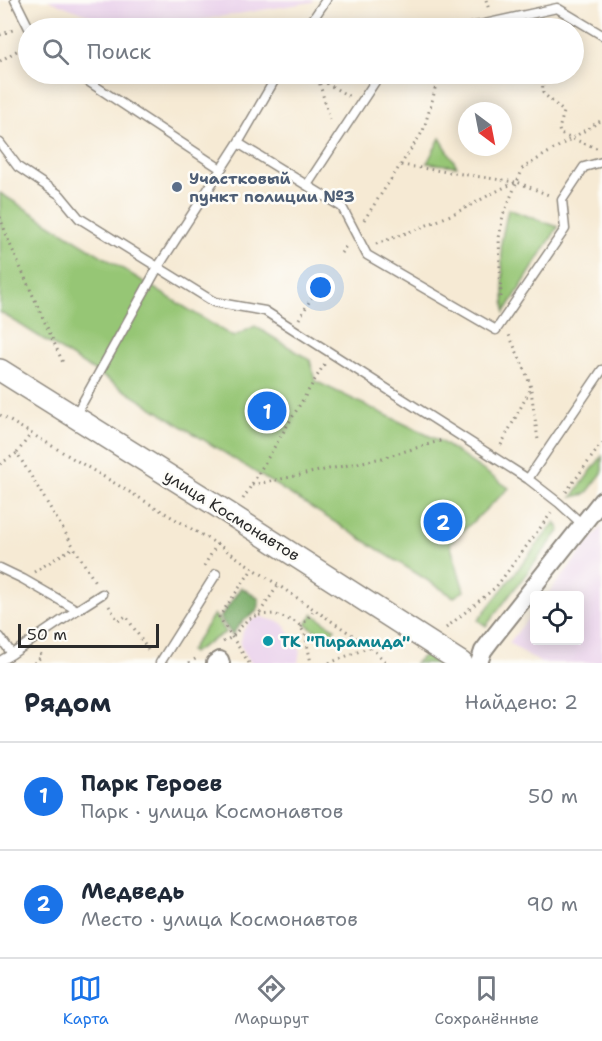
<!DOCTYPE html>
<html lang="ru">
<meta charset="utf-8">
<style>
:root{--surface:#fff;--page:#f2f2f3;--text:#1f2937;--muted:#747a83;--line:#e0e1e3;--accent:#1a73e8}
body{margin:0;font-family:"Shantell Sans",sans-serif;background:var(--page);color:var(--text)}
.controls{position:absolute;right:18px;bottom:18px;display:grid;overflow:hidden;border-radius:6px;box-shadow:0 3px 15px #0003}
.controls button{width:54px;height:54px;display:grid;place-items:center;padding:0;border:0;border-bottom:2px solid var(--line);background:var(--surface);color:var(--text);font:30px sans-serif}
.compass{position:absolute;left:458px;top:102px;width:54px;height:54px;border-radius:50%;background:var(--surface);box-shadow:0 3px 15px #0003;rotate:148deg}
.scale{position:absolute;left:18px;bottom:15px;width:141px;box-sizing:border-box;padding-left:6px;border:3px solid #2b2b2b;border-top:0;font-size:16px;line-height:21px;white-space:nowrap;color:#2b2b2b;-webkit-text-stroke:4px #fdfcf7;paint-order:stroke}
.you{position:absolute;left:321px;top:288px;width:21px;height:21px;margin:-15px;border:4px solid #fff;border-radius:50%;background:#1a73e8;box-shadow:0 0 0 9px #1a73e833}
.badge{display:grid;place-items:center;width:39px;height:39px;border-radius:50%;background:var(--accent);color:#fff;font-size:20px;font-weight:700}
.pin{position:absolute;translate:-50% -50%;border:3px solid #fff;box-shadow:0 2px 6px #0006}
.list{margin:0;padding:0;list-style:none}
h2{display:flex;justify-content:space-between;align-items:center;height:78px;margin:0;padding:0 24px;font-size:26px}
h2 small{font-size:20px;font-weight:400;color:var(--muted)}
.list li{display:grid;grid-template-columns:39px 1fr auto;gap:18px;align-items:center;box-sizing:border-box;height:108px;padding:0 24px;border-top:2px solid var(--line)}
.list b{display:block;font-size:22px;white-space:nowrap}
.list p{margin:0;font-size:20px;white-space:nowrap;color:var(--muted)}
.list em{font-size:20px;font-style:normal;color:var(--muted)}
.icon{flex:none;width:33px;height:33px;fill:none;stroke:currentColor;stroke-width:2;stroke-linecap:round;stroke-linejoin:round}
.map{position:relative;flex:none;width:602px;height:663px;overflow:hidden}
.search{position:absolute;background:var(--surface);box-shadow:0 3px 15px #0003;left:18px;right:18px;top:18px;height:66px;display:flex;align-items:center;gap:15px;box-sizing:border-box;padding:0 21px;border-radius:33px;color:var(--muted);font-size:22px}
.sheet{height:294px;background:var(--surface)}
nav{display:flex;justify-content:space-around;align-items:center;box-sizing:border-box;height:84px;border-top:2px solid var(--line);background:var(--surface);font-size:16px;color:var(--muted)}
nav a{display:grid;justify-items:center;gap:3px}
nav .on{color:var(--accent)}
.map>svg:first-child{display:block}
.built{fill:#ead1ec}
.green{fill:#96c675;stroke:#607850;stroke-width:1.5}
.forest{fill:#78ab66;stroke:#526b48;stroke-width:1.5}
.lines{fill:none;stroke-linecap:round;stroke-linejoin:round}
.service-casing{stroke:#908a80;stroke-width:11}
.minor-casing{stroke:#908a80;stroke-width:20}
.tertiary-casing{stroke:#908a80;stroke-width:24}
.path{stroke:#908a80;stroke-width:3;stroke-dasharray:1.5 4.5;stroke-linecap:butt}
.service{stroke:#fff;stroke-width:8}
.minor{stroke:#fff;stroke-width:16}
.tertiary{stroke:#fff;stroke-width:21}
.service-dot{fill:#5c6f8a;stroke:#fdfcf7;stroke-width:2}
.culture-dot{fill:#0f9aa8;stroke:#fdfcf7;stroke-width:2}
.labels{text-anchor:middle;stroke-width:5;stroke-linejoin:round;paint-order:stroke}
.service-label{font-size:16px;font-weight:bold;fill:#4e5e75;stroke:#fdfcf7;text-anchor:start}
.street-label{font-size:16px;fill:#2b2b2b;stroke:#fdfcf7}
.culture-label{font-size:16px;font-weight:bold;fill:#0d838f;stroke:#fdfcf7;text-anchor:start}
</style>
<div class="map">
<svg width="602" height="663" viewBox="0 0 602 663">
<rect width="100%" height="100%" fill="#fdfcf7"/>
<filter id="ink" filterUnits="userSpaceOnUse"><feTurbulence type="fractalNoise" baseFrequency=".0167" numOctaves="2"/><feDisplacementMap in="SourceGraphic" scale="12" xChannelSelector="R" yChannelSelector="G"/><feConvolveMatrix kernelMatrix="1 2 1 2 8 2 1 2 1" color-interpolation-filters="sRGB"/></filter>
<filter id="wash" filterUnits="userSpaceOnUse"><feTurbulence type="fractalNoise" baseFrequency=".008" numOctaves="4" result="noise"/><feDisplacementMap in="SourceGraphic" scale="24" xChannelSelector="R" yChannelSelector="G"/><feGaussianBlur stdDeviation="1.35" result="paint"/><feColorMatrix in="noise" values="0 0 0 0 0 0 0 0 0 0 0 0 0 0 0 0 0 1.4 0 .05"/><feComposite in="paint" operator="in"/></filter>
<g filter="url(#wash)">
<rect width="100%" height="100%" fill="#f6ead4"/>
<!-- built -->
<path class="built" d="M 48,0 L 313,0 L 312,2 L 151,28 L 122,28 Z
M 602,526 L 602,663 L 541,663 L 509,643 L 534,611 L 534,640 L 580,640 L 580,596 L 547,595 Z
M 261,617 L 283,623 L 300,649 L 298,663 L 251,663 L 240,645 L 243,631 L 250,621 Z"/>
<!-- green -->
<path class="green" d="M 440,138 L 457,166 L 427,163 Z
M 0,193 L 233,337 L 255,326 L 310,360 L 315,381 L 440,441 L 509,488 L 450,543 L 464,591 L 454,597 L 0,312 Z
M 508,209 L 558,227 L 505,312 L 501,243 Z
M 602,456 L 602,473 L 586,494 L 572,497 Z
M 555,522 L 560,530 L 486,626 L 478,620 Z
M 214,614 L 226,632 L 192,653 L 190,651 Z
M 313,614 L 335,629 L 327,639 L 306,624 Z
M 431,650 L 445,663 L 415,663 Z"/>
<!-- forest -->
<path class="forest" d="M 241,587 L 259,599 C 260,613 255,612 246,619 C 240,623 236,629 232,635 L 220,618 Z"/>
</g>
<g filter="url(#ink)">
<g class="lines">
<!-- service casing -->
<g class="service-casing">
<path id="service" d="M 15,0 L 29,28
M 307,28 L 326,0
M 466,28 L 557,8 L 602,35
M 77,74 L 221,169
M 0,143 L 18,167 L 60,195 L 79,218 L 214,302 L 265,311 L 528,479 L 559,503 L 582,524
M 238,143 L 342,207 L 367,255 L 496,330 L 565,229 L 562,200 L 584,167 L 602,162
M 307,185 L 380,74
M 75,416 L 158,267 L 238,143 L 278,74
M 528,479 L 602,370
M 0,568 L 23,579 L 77,610 L 102,594
M 0,637 L 12,654 L 0,661
M 12,654 L 77,610
M 160,663 L 216,574"/>
</g>
<!-- minor casing -->
<g class="minor-casing">
<path id="minor" d="M 215,663 L 220,660 L 221,663
M 479,663 L 483,651 L 492,639 L 602,500"/>
</g>
<!-- tertiary casing -->
<g class="tertiary-casing">
<path id="tertiary" d="M 0,370 L 233,516 L 462,663"/>
</g>
<!-- path -->
<path class="path" d="M 486,0 L 489,10
M 0,35 L 15,29
M 0,61 L 28,44
M 311,74 L 350,97
M 542,74 L 543,93 L 564,112 L 559,129 L 560,134 L 599,149
M 318,78 L 331,123
M 401,165 L 515,182
M 0,217 L 9,242 L 64,365
M 364,220 L 423,131 L 433,98 L 438,74
M 376,244 C 404,234 432,224 459,211 C 478,202 496,190 517,182 L 523,168 L 602,120
M 341,253 L 347,245
M 501,297 L 499,238 L 503,215 L 517,182 L 551,196
M 299,319 L 315,292
M 531,390 L 538,440
M 0,415 L 217,544 L 370,647 L 387,663
M 501,445 L 531,388 L 525,370 L 509,335
M 17,453 L 30,435
M 0,464 L 17,453 L 95,582
M 252,485 L 382,458 L 443,440
M 566,492 L 602,443
M 243,499 L 325,363
M 204,566 L 217,544
M 34,572 L 74,547
M 109,606 L 118,621 L 126,616 L 150,653
M 259,615 L 274,614 L 298,623 L 305,634 L 311,663
M 301,627 L 315,609
M 446,628 L 496,587 L 552,512
M 223,642 L 232,637 L 247,620 L 258,615 L 279,584
M 34,663 L 42,656 L 39,651
M 189,663 L 197,658
M 249,663 L 219,617 L 253,568
M 329,663 L 370,647"/>
<!-- service -->
<use href="#service" class="service"/>
<!-- minor -->
<use href="#minor" class="minor"/>
<!-- tertiary -->
<use href="#tertiary" class="tertiary"/>
</g>
</g>
<!-- markers -->
<circle class="service-dot" cx="177" cy="187" r="6"/>
<circle class="culture-dot" cx="268" cy="641" r="6"/>
<g class="labels">
<!-- service labels -->
<g class="service-label">
<text x="189" y="184">Участковый<tspan x="189" dy="18">пункт полиции №3</tspan></text>
</g>
<!-- street labels -->
<g class="street-label">
<text transform="translate(232 515) rotate(32)" y="6">улица Космонавтов</text>
</g>
<!-- culture labels -->
<g class="culture-label">
<text x="280" y="647">ТК "Пирамида"</text>
</g>
</g>
</svg>
<div class="controls">
<button><svg class="icon" aria-label="locate" viewBox="0 0 24 24"><circle cx="12" cy="12" r="6"/><path d="M12 2v4M12 18v4M2 12h4M18 12h4"/></svg></button>
</div>
<svg class="compass" viewBox="-18 -18 36 36"><path d="M0-13l5 13h-10z" fill="#e53935"/><path d="M0 13l5-13h-10z" fill="#747a83"/></svg>
<div class="scale">50 m</div>
<div class="you"></div>
<div class="pin badge" style="left:267px;top:411px">1</div>
<div class="pin badge" style="left:443px;top:522px">2</div>
<div class="search"><svg class="icon" aria-label="search" viewBox="0 0 24 24"><circle cx="10" cy="10" r="6"/><path d="M15 15l6 6"/></svg>Поиск</div>
</div>
<section class="sheet">
<h2>Рядом<small>Найдено: 2</small></h2>
<ul class="list">
<li><span class="badge">1</span><div><b>Парк Героев</b><p>Парк · улица Космонавтов</p></div><em>50 m</em></li>
<li><span class="badge">2</span><div><b>Медведь</b><p>Место · улица Космонавтов</p></div><em>90 m</em></li>
</ul>
</section>
<nav>
<a class="on"><svg class="icon" aria-label="map" viewBox="0 0 24 24"><path d="M3 6l6-2 6 2 6-2v14l-6 2-6-2-6 2zM9 4v14M15 6v14"/></svg>Карта</a>
<a><svg class="icon" aria-label="directions" viewBox="0 0 24 24"><path d="M12 3l9 9-9 9-9-9zM9 14v-3h6M13 9l2 2-2 2"/></svg>Маршрут</a>
<a><svg class="icon" aria-label="saved" viewBox="0 0 24 24"><path d="M7 4h10v16l-5-4-5 4z"/></svg>Сохранённые</a>
</nav>
